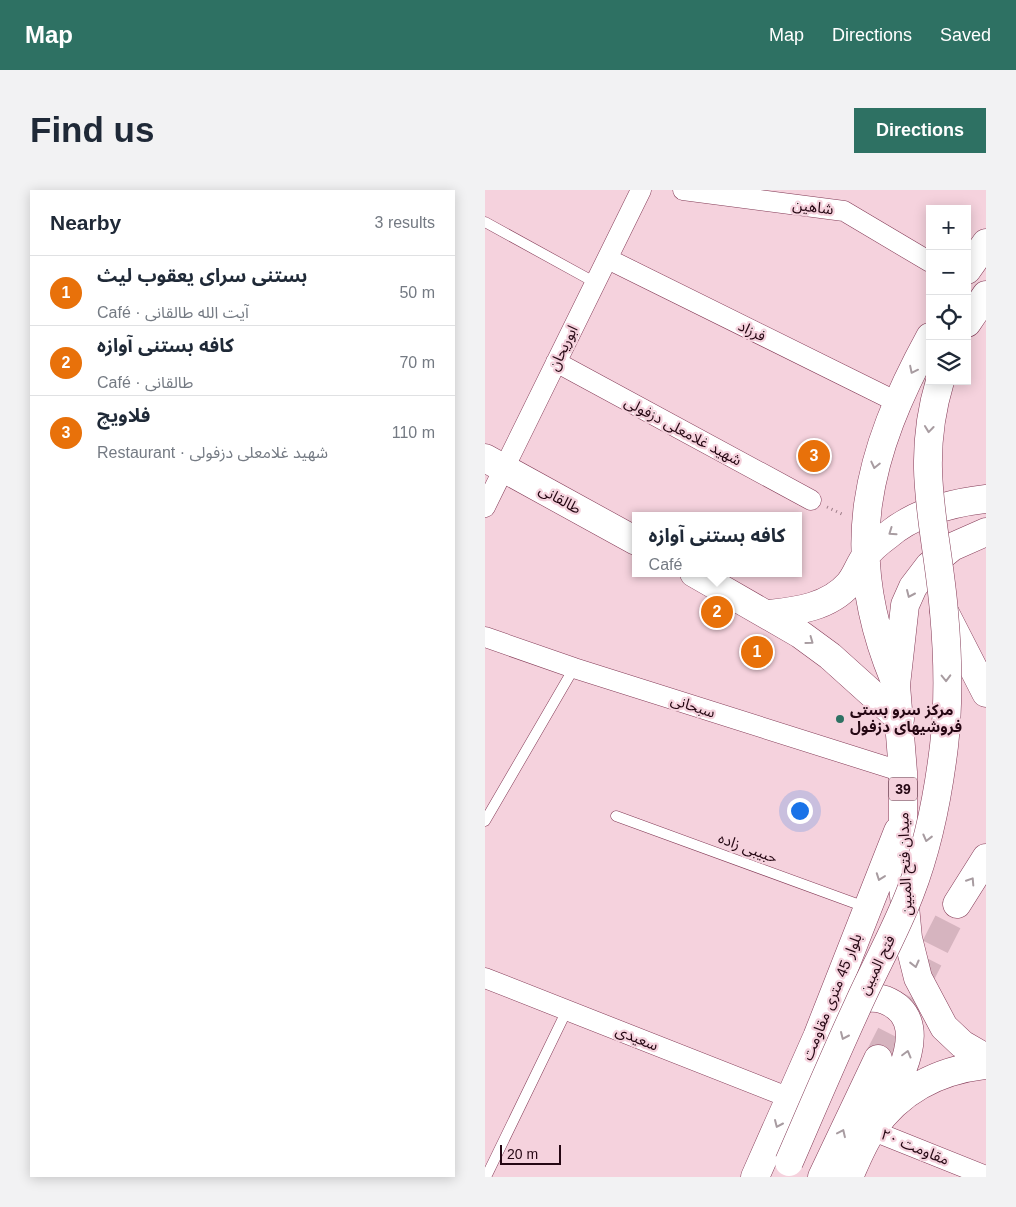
<!DOCTYPE html>
<meta charset="utf-8">
<style>
:root{--surface:#fff;--page:#f2f2f3;--text:#1f2937;--muted:#747a83;--line:#e0e1e3;--accent:#2e7163}
body{margin:0;font-family:Arial,"Noto Sans Arabic",sans-serif;background:var(--page);color:var(--text)}
.controls{position:absolute;right:15px;top:15px;display:grid;overflow:hidden;border-radius:0px;box-shadow:0 2px 12px #0003}
.controls button{width:45px;height:45px;display:grid;place-items:center;padding:0;border:0;border-bottom:1px solid var(--line);background:var(--surface);color:var(--text);font:25px sans-serif}
.scale{position:absolute;left:15px;bottom:12px;width:61px;box-sizing:border-box;padding-left:5px;border:2px solid #250713;border-top:0;font-size:14px;line-height:18px;white-space:nowrap;color:#250713;-webkit-text-stroke:4px #f5d2dd;paint-order:stroke}
.you{position:absolute;left:314px;top:620px;width:18px;height:18px;margin:-12px;border:4px solid #fff;border-radius:50%;background:#1a73e8;box-shadow:0 0 0 8px #1a73e833}
.badge{display:grid;place-items:center;width:32px;height:32px;border-radius:50%;background:var(--accent);color:#fff;font-size:16px;font-weight:700}
.pin{position:absolute;translate:-50% -50%;border:2px solid #fff;box-shadow:0 1px 5px #0006}
.popup{position:absolute;left:147px;top:322px;width:170px;height:65px;box-sizing:border-box;display:grid;place-content:center;border-radius:0px;background:var(--surface);filter:drop-shadow(0 1px 4px #0005);font-size:16px;white-space:nowrap;color:var(--muted)}
.popup b{font-size:19px;color:var(--text)}
.popup::after{content:'';position:absolute;left:50%;top:100%;margin-left:-10px;border:10px solid transparent;border-top-color:var(--surface)}
.list{margin:0;padding:0;list-style:none}
h2{display:flex;justify-content:space-between;align-items:center;height:65px;margin:0;padding:0 20px;font-size:21px}
h2 small{font-size:16px;font-weight:400;color:var(--muted)}
.list li{display:grid;grid-template-columns:32px 1fr auto;gap:15px;align-items:center;box-sizing:border-box;height:70px;padding:0 20px;border-top:1px solid var(--line)}
.list b{display:block;font-size:19px;white-space:nowrap}
.list p{margin:0;font-size:16px;white-space:nowrap;color:var(--muted)}
.list em{font-size:16px;font-style:normal;color:var(--muted)}
.icon{flex:none;width:28px;height:28px;fill:none;stroke:currentColor;stroke-width:2;stroke-linecap:round;stroke-linejoin:round}
.map{position:relative;flex:none;width:501px;height:987px;overflow:hidden;border-radius:0px}
header{display:flex;align-items:center;gap:30px;box-sizing:border-box;height:70px;padding:0 25px;background:var(--accent);color:#fff}
header strong{font-size:24px}
nav{display:flex;gap:28px;margin-inline-start:auto;font-size:18px}
.intro{display:flex;align-items:center;justify-content:space-between;box-sizing:border-box;height:120px;padding:0 30px}
h1{margin:0;font-size:35px}
.button{padding:12px 22px;border-radius:0px;background:var(--accent);color:#fff;font-size:18px;font-weight:700}
main{display:flex;gap:30px;padding:0 30px}
aside{flex:1;background:var(--surface);border-radius:0px;box-shadow:0 2px 12px #0003}
.map>svg:first-child{display:block}
.lines{fill:none;stroke-linecap:round;stroke-linejoin:round}
.primary-tunnel{stroke:#d6b4bf;stroke-width:28;stroke-dasharray:28 14;stroke-linecap:butt}
.lane-casing{stroke:#833a56;stroke-width:11}
.street-casing{stroke:#833a56;stroke-width:21}
.secondary-casing{stroke:#833a56;stroke-width:29}
.primary-casing{stroke:#833a56;stroke-width:29}
.path{stroke:#9c7c87;stroke-width:3;stroke-dasharray:1 4;stroke-linecap:butt}
.lane{stroke:#fff;stroke-width:10}
.street{stroke:#fff;stroke-width:20}
.secondary{stroke:#fff;stroke-width:28}
.primary{stroke:#fff;stroke-width:28}
.primary-bridge-casing{stroke:#833a56;stroke-width:29;stroke-linecap:butt}
.primary-bridge{stroke:#fff;stroke-width:28}
.oneway{stroke:#a89ca1}
.poi-dot{fill:#2e7163;stroke:#f5d2dd;stroke-width:2}
.labels{text-anchor:middle;stroke-width:4.5;stroke-linejoin:round;paint-order:stroke}
.shield{fill:#f5d2dd;stroke:#634450;stroke-width:1}
.shield-label{font-size:14px;font-weight:bold;fill:#250713}
.street-label{font-size:15px;fill:#250713;stroke:#f5d2dd}
.poi-label{font-size:15px;font-weight:bold;fill:#250713;stroke:#f5d2dd;text-anchor:start}
</style>
<header>
<strong>Map</strong>
<nav><a>Map</a><a>Directions</a><a>Saved</a></nav>
</header>
<div class="intro"><h1>Find us</h1><a class="button">Directions</a></div>
<main>
<aside>
<h2>Nearby<small>3 results</small></h2>
<ul class="list">
<li><span class="badge" style="background:#e8710a">1</span><div><b>بستنی سرای یعقوب لیث</b><p>Café · آیت الله طالقانی</p></div><em>50 m</em></li>
<li><span class="badge" style="background:#e8710a">2</span><div><b>کافه بستنی آوازه</b><p>Café · طالقانی</p></div><em>70 m</em></li>
<li><span class="badge" style="background:#e8710a">3</span><div><b>فلاویچ</b><p>Restaurant · شهید غلامعلی دزفولی</p></div><em>110 m</em></li>
</ul>
</aside>
<div class="map">
<svg width="501" height="987" viewBox="0 0 501 987">
<rect width="100%" height="100%" fill="#f5d2dd"/>
<g class="lines">
<!-- primary-tunnel -->
<path class="primary-tunnel" d="M 393,869 L 472,714"/>
<!-- lane casing -->
<g class="lane-casing">
<path id="lane" d="M 0,32 L 111,93
M 131,626 L 383,718
M 0,631 L 89,478
M 1,987 L 82,820"/>
</g>
<!-- street casing -->
<g class="street-casing">
<path id="street" d="M 198,0 L 359,21 L 445,72
M 123,69 L 412,212
M 71,172 L 326,310
M 0,317 L 156,0
M 0,447 L 89,478 L 418,582
M 0,788 L 305,908
M 386,940 L 501,986"/>
</g>
<!-- secondary casing -->
<g class="secondary-casing">
<path id="secondary" d="M 0,268 L 151,351
M 209,383 L 315,444 L 345,466 L 415,529"/>
</g>
<!-- primary casing -->
<g class="primary-casing">
<path id="primary" d="M 482,80 L 501,53
M 482,133 L 501,105
M 501,342 L 467,357 L 444,376 L 428,397 L 420,415 L 411,495 L 418,582 L 418,695 L 423,748 L 433,788 L 459,837 L 477,854 L 501,868
M 459,421 L 501,503
M 284,424 C 312,421 344,417 364,394 C 371,386 374,375 380,367 C 385,359 394,352 402,346 C 430,322 466,313 501,309
M 409,489 C 356,361 381,264 445,147
M 472,714 L 501,668
M 357,818 C 368,809 386,805 400,810 C 455,832 404,907 386,940
M 270,987 L 332,847 L 413,641
M 337,987 L 393,869
M 364,987 C 371,971 378,953 388,939 C 415,900 455,880 501,875"/>
</g>
<!-- path -->
<path class="path" d="M 342,317 L 359,325"/>
<!-- lane -->
<use href="#lane" class="lane"/>
<!-- street -->
<use href="#street" class="street"/>
<!-- secondary -->
<use href="#secondary" class="secondary"/>
<!-- primary -->
<use href="#primary" class="primary"/>
<!-- primary-bridge casing -->
<g class="primary-bridge-casing">
<path id="primary-bridge" d="M 304,972 C 327,919 349,867 373,815 C 390,777 410,742 425,703 C 443,657 453,606 459,556 C 464,512 463,466 459,422 C 452,337 429,277 455,191"/>
</g>
<!-- primary-bridge -->
<use href="#primary-bridge" class="primary-bridge"/>
</g>
<!-- one-way arrows -->
<defs><path id="oneway-chevron" d="M-2-3.5L2.5 0L-2 3.5" fill="none" stroke-width="1.6" stroke-linecap="round" stroke-linejoin="round" transform="scale(1.25)"/></defs>
<g class="oneway">
<use href="#oneway-chevron" transform="translate(428 180) rotate(116)"/>
<use href="#oneway-chevron" transform="translate(444 239) rotate(96)"/>
<use href="#oneway-chevron" transform="translate(390 275) rotate(103)"/>
<use href="#oneway-chevron" transform="translate(407 342) rotate(145)"/>
<use href="#oneway-chevron" transform="translate(425 404) rotate(114)"/>
<use href="#oneway-chevron" transform="translate(325 451) rotate(36)"/>
<use href="#oneway-chevron" transform="translate(461 488) rotate(89)"/>
<use href="#oneway-chevron" transform="translate(442 648) rotate(104)"/>
<use href="#oneway-chevron" transform="translate(395 687) rotate(110)"/>
<use href="#oneway-chevron" transform="translate(486 691) rotate(-57)"/>
<use href="#oneway-chevron" transform="translate(430 774) rotate(76)"/>
<use href="#oneway-chevron" transform="translate(359 846) rotate(114)"/>
<use href="#oneway-chevron" transform="translate(422 864) rotate(-75)"/>
<use href="#oneway-chevron" transform="translate(293 934) rotate(114)"/>
<use href="#oneway-chevron" transform="translate(357 943) rotate(-65)"/>
</g>
<!-- markers -->
<circle class="poi-dot" cx="355" cy="529" r="5"/>
<g class="labels">
<!-- shield labels -->
<rect class="shield" x="404" y="587.5" width="28" height="23" rx="4"/>
<g class="shield-label">
<text x="418" y="604">39</text>
</g>
<!-- street labels -->
<g class="street-label">
<text transform="translate(328 17) rotate(7)" y="5">شاهین</text>
<text transform="translate(267 141) rotate(26)" y="5">فرزاد</text>
<text transform="translate(78 158) rotate(-64)" y="5">ابوریحان</text>
<text transform="translate(198 241) rotate(28)" y="5">شهید غلامعلی دزفولی</text>
<text transform="translate(75 309) rotate(29)" y="5">طالقانی</text>
<text transform="translate(208 516) rotate(18)" y="5">سبحانی</text>
<text transform="translate(263 658) rotate(20)" y="5">حبیبی زاده</text>
<text transform="translate(420 674) rotate(-92)" y="5">میدان فتح المبین</text>
<text transform="translate(392 775) rotate(-64)" y="5">فتح المبین</text>
<text transform="translate(347 807) rotate(-68)" y="5">بلوار 45 متری مقاومت</text>
<text transform="translate(152 848) rotate(22)" y="5">سعیدی</text>
<text transform="translate(430 957) rotate(22)" y="5">مقاومت ۲۰</text>
</g>
<!-- poi labels -->
<g class="poi-label">
<text x="365" y="525">مرکز سرو بستی<tspan x="365" dy="17">فروشیهای دزفول</tspan></text>
</g>
</g>
</svg>
<div class="controls">
<button>+</button>
<button>−</button>
<button><svg class="icon" aria-label="locate" viewBox="0 0 24 24"><circle cx="12" cy="12" r="6"/><path d="M12 2v4M12 18v4M2 12h4M18 12h4"/></svg></button>
<button><svg class="icon" aria-label="layers" viewBox="0 0 24 24"><path d="M12 4l9 5-9 5-9-5zM3 14l9 5 9-5"/></svg></button>
</div>
<div class="scale">20 m</div>
<div class="you"></div>
<div class="pin badge" style="left:272px;top:462px;background:#e8710a">1</div>
<div class="pin badge" style="left:232px;top:422px;background:#e8710a">2</div>
<div class="popup"><b>کافه بستنی آوازه</b>Café</div>
<div class="pin badge" style="left:329px;top:266px;background:#e8710a">3</div>
</div>
</main>
